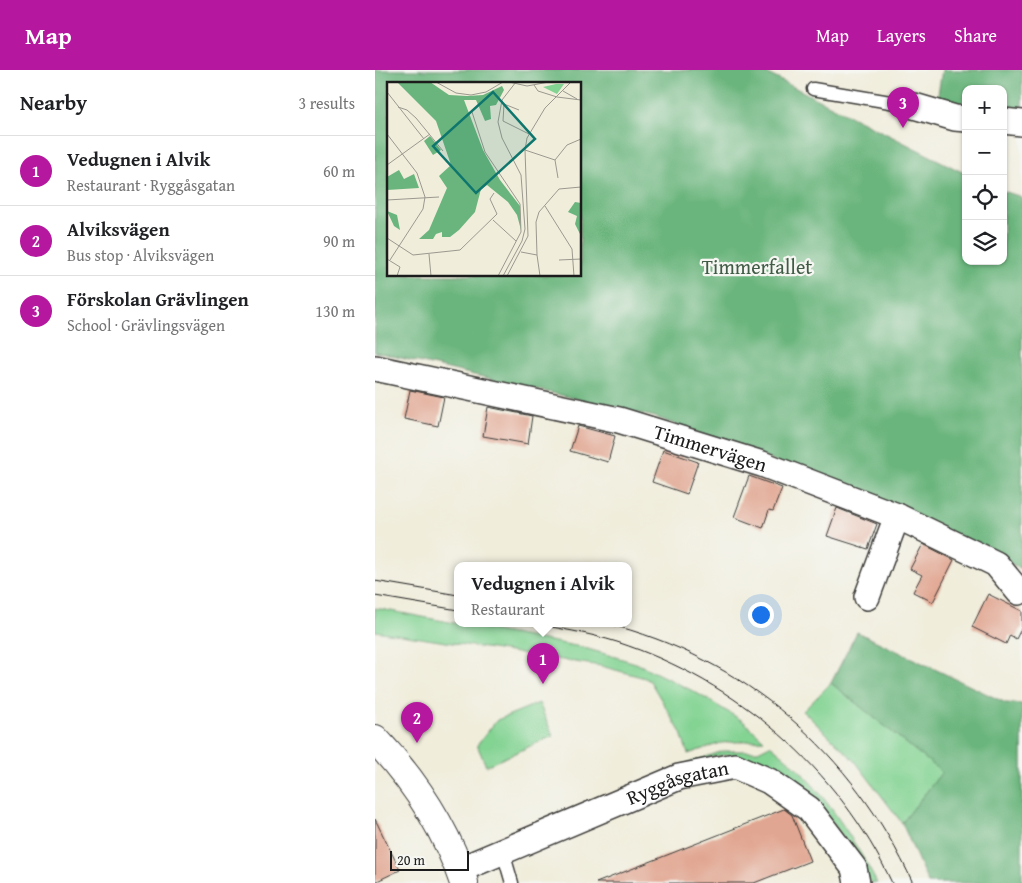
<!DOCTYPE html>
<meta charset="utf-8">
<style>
:root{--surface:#fff;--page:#f2f2f2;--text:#202124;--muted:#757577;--line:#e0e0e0;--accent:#b5179e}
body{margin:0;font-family:"Gentium Book Plus",serif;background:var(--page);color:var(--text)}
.controls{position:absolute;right:15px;top:15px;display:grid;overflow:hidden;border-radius:10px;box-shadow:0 1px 4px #0004}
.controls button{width:45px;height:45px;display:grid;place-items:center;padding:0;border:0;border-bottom:1px solid var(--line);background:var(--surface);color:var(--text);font:25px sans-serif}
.scale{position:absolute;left:15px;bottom:12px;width:79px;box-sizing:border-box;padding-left:5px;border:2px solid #1c1c1c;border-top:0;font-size:14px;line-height:18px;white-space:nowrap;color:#1c1c1c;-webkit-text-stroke:4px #f6f6f2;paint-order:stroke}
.you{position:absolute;left:385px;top:544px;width:18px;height:18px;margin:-12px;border:4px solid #fff;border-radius:50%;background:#1a73e8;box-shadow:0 0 0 8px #1a73e833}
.badge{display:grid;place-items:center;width:32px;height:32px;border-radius:50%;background:var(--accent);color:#fff;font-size:16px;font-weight:700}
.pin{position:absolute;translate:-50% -41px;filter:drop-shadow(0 1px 2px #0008)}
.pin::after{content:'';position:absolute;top:26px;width:18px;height:15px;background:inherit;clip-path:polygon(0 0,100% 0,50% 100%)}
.popup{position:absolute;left:79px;top:492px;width:178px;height:65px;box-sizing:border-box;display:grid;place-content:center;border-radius:10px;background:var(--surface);filter:drop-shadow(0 1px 4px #0005);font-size:16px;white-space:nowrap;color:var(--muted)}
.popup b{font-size:19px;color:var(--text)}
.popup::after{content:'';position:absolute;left:50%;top:100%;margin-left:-10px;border:10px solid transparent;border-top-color:var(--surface)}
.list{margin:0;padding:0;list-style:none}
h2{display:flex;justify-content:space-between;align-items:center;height:65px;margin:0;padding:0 20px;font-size:21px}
h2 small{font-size:16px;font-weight:400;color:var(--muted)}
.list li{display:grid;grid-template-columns:32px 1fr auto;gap:15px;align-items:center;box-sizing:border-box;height:70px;padding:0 20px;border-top:1px solid var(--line)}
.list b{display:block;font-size:19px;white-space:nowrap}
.list p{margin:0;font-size:16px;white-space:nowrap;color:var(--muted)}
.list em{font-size:16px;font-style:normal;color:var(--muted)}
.icon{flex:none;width:28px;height:28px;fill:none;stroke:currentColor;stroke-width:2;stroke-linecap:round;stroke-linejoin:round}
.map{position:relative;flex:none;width:647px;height:813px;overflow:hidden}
header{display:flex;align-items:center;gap:30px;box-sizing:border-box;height:70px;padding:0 25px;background:var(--accent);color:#fff}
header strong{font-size:24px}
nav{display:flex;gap:28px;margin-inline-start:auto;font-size:18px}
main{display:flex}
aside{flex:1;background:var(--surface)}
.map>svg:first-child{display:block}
.green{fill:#83d393;stroke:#507858}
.forest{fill:#6ab57d;stroke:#43684c;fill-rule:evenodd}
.building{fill:#e1a691}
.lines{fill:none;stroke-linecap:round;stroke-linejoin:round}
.lane-casing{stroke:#3c3b39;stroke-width:15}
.street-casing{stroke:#3c3b39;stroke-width:28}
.secondary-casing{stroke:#3c3b39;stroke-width:30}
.lane{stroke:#fff;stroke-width:12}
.street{stroke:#fff;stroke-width:25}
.secondary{stroke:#fff;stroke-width:28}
.tram{stroke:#1c1c1c;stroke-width:1}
.labels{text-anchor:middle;stroke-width:4.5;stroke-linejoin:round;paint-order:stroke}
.park-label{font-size:20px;fill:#405c46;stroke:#f6f6f2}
.street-label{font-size:20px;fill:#1c1c1c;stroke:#f6f6f2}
.inset-road{fill:none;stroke:#9b998f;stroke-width:1}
.view{fill:#0f766e;fill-opacity:0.15;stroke:#0f766e;stroke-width:2.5}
.inset-edge{fill:none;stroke:#1c1c1c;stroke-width:2.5}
</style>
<header>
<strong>Map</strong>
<nav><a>Map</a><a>Layers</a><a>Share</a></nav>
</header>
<main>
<aside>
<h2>Nearby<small>3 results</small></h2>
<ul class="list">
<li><span class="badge">1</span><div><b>Vedugnen i Alvik</b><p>Restaurant · Ryggåsgatan</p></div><em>60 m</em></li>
<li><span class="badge">2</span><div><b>Alviksvägen</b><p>Bus stop · Alviksvägen</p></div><em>90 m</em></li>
<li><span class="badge">3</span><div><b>Förskolan Grävlingen</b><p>School · Grävlingsvägen</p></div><em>130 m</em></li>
</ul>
</aside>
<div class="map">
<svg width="647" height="813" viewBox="0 0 647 813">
<rect width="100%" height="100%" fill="#f6f6f2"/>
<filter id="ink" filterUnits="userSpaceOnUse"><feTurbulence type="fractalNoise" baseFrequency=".02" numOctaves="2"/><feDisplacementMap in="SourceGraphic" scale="10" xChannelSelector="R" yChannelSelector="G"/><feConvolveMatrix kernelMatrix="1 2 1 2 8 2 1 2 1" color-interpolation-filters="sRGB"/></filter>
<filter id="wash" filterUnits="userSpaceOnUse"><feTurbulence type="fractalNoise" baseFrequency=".0096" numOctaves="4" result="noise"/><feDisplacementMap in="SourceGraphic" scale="20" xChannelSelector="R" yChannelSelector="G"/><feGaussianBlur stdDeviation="1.12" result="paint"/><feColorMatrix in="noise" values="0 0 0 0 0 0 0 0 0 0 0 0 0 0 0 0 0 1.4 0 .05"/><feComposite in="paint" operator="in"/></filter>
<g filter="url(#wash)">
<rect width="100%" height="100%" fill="#f0eddb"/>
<!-- green -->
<path class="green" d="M 0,538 L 206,577 L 261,593 L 320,622 L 368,651 L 389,670 L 346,673 L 313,684 L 306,663 L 275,611 L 270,608 L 226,596 L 0,561 Z
M 456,613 L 567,702 L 527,753 L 480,691 L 428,641 Z
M 164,633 L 178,666 L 111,696 L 102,675 L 122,650 Z
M 395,675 C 406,684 418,693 427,703 C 455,732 484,778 502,813 L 496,813 C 468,764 436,711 380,691 C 371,689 363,685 354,685 C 339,684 320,694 306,698 L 305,696 L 348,681 L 383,681 Z"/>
<!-- forest -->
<path class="forest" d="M 0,0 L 385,0 L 591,104 L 591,191 L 628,191 L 628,121 L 647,127 L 647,499 L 522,437 L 280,347 L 0,282 ZM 14,14 L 205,14 L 205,205 L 14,205 Z
M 567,0 L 647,0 L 647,39 L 628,38 L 628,19 L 591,19 L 591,37 L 580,37 L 562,30 Z
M 482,562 L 631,633 L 647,634 L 647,813 L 553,813 L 527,753 L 567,702 L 456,613 Z"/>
<g id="blocks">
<!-- building -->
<path class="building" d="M 35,320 L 69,327 L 63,356 L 29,349 Z
M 113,337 L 157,346 L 153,374 L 108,366 Z
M 203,356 L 240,366 L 233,392 L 195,381 Z
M 288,380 L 323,392 L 312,424 L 277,412 Z
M 374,406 L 407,418 L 398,441 L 394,440 L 388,458 L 359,447 Z
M 462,438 L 502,454 L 493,479 L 452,466 Z
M 548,474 L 579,490 L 558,532 L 538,522 L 547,505 L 535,499 Z
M 613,524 L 647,541 L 647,557 L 641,569 L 635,565 L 631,574 L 597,557 Z
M 409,739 L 417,745 L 435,791 L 379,813 L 221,813 Z
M 0,749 L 25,800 L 0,812 Z"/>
</g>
</g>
<g filter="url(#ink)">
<use href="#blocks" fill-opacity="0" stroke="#3c3b39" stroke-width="1"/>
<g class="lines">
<!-- lane casing -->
<g class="lane-casing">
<path id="lane" d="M 438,19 L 539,36
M 128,782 L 137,813"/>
</g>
<!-- street casing -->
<g class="street-casing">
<g id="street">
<path d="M 539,36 L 580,48 L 591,49"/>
<path d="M 628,51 L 647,53"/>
<path id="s1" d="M 0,298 L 244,350 L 387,394 L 522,446 L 621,494 L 644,522"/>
<path d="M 492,527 L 522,446"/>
<path id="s2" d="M 84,800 L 304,707 L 360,696 L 394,711 L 434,739 L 479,798 L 482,813"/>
</g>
</g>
<!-- secondary casing -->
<g class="secondary-casing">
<path id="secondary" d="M 0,669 C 39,710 71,759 89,813"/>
</g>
<!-- lane -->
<use href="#lane" class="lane"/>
<!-- street -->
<use href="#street" class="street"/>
<!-- secondary -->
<use href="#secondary" class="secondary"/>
<!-- tram -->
<path class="tram" d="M 0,511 L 83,525
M 0,526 L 83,540
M 153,553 C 183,558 213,563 242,572 C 362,611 464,699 517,813
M 230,553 C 371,588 478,683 538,813"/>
</g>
</g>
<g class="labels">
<!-- park labels -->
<g class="park-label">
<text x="382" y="204">Timmerfallet</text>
</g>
<!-- street labels -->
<g class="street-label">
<text dy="7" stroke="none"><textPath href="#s1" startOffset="345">Timmervägen</textPath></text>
<text dy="7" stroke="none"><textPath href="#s2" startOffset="236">Ryggåsgatan</textPath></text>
</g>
</g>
<!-- overview -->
<g transform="translate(12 12)">
<rect width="194" height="194" fill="#f0eddb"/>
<path d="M 169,2 L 177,2 L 170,12 L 156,5 Z" fill="#83d393"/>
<path d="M 10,0 L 43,0 L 62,13 L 80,14 L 96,13 L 115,4 L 117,8 L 109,23 L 103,24 L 104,37 L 98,39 L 89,18 L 77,18 L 96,68 L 113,98 L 133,124 L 134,148 L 130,133 L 121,120 L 100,103 L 94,107 L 88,130 L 72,148 L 63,155 L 55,155 L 55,150 L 49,152 L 46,157 L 32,157 L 42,148 L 60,106 L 52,94 L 64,83 L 49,39 ZM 43,54 L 54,68 L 46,73 L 37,59 ZM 12,88 L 17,97 L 27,92 L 32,106 L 0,108 L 0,95 ZM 188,120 L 194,121 L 194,154 L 188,142 L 190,134 L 181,130 ZM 0,129 L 10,133 L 13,148 L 7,144 Z" fill="#6ab57d"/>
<path class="inset-road" d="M 49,0 L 69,11 L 84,13 L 99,10 L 116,0M 122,0 L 140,4 L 162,0M 147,3 L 151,9 L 170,15 L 194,18M 176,9 L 190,17M 0,10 L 37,57M 11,25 L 20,28 L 29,36 L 56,69M 132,28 L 117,22 L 116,39 L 142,52M 85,30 L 98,70 L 133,122 L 134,150 L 111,194M 0,52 L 30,91 L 38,115 L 36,127 L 3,178M 138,68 L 168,78M 168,78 L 180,63 L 194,57M 168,78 L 171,96M 0,83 L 43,52M 0,118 L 52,115M 158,124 L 185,167 L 187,194M 106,138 L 129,159M 0,156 L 26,173 L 73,168 L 110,132 L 103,117 L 107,111M 134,170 L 150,173 L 153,194M 42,172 L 44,194M 150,173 L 149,140 L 152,130 L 172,107 L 194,105M 0,177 L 13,185 L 10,194M 172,178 L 194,177M 116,194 L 135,159 L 138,147 L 134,93 L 115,56 L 111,40 L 115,18 L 129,0M 120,194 L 141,154 L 138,68 L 140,56 L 158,26 L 184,0"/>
<path class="view" d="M 106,10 L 148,57 L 89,111 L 46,64 Z"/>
<rect width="194" height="194" class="inset-edge"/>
</g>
</svg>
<div class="controls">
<button>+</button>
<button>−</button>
<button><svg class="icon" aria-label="locate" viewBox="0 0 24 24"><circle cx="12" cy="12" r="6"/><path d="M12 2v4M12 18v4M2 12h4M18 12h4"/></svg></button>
<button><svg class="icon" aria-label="layers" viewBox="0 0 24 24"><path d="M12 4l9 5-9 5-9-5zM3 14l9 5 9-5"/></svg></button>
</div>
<div class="scale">20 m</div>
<div class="you"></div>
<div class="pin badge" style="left:168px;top:614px">1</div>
<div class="popup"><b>Vedugnen i Alvik</b>Restaurant</div>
<div class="pin badge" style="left:42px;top:673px">2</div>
<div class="pin badge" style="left:528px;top:58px">3</div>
</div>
</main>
